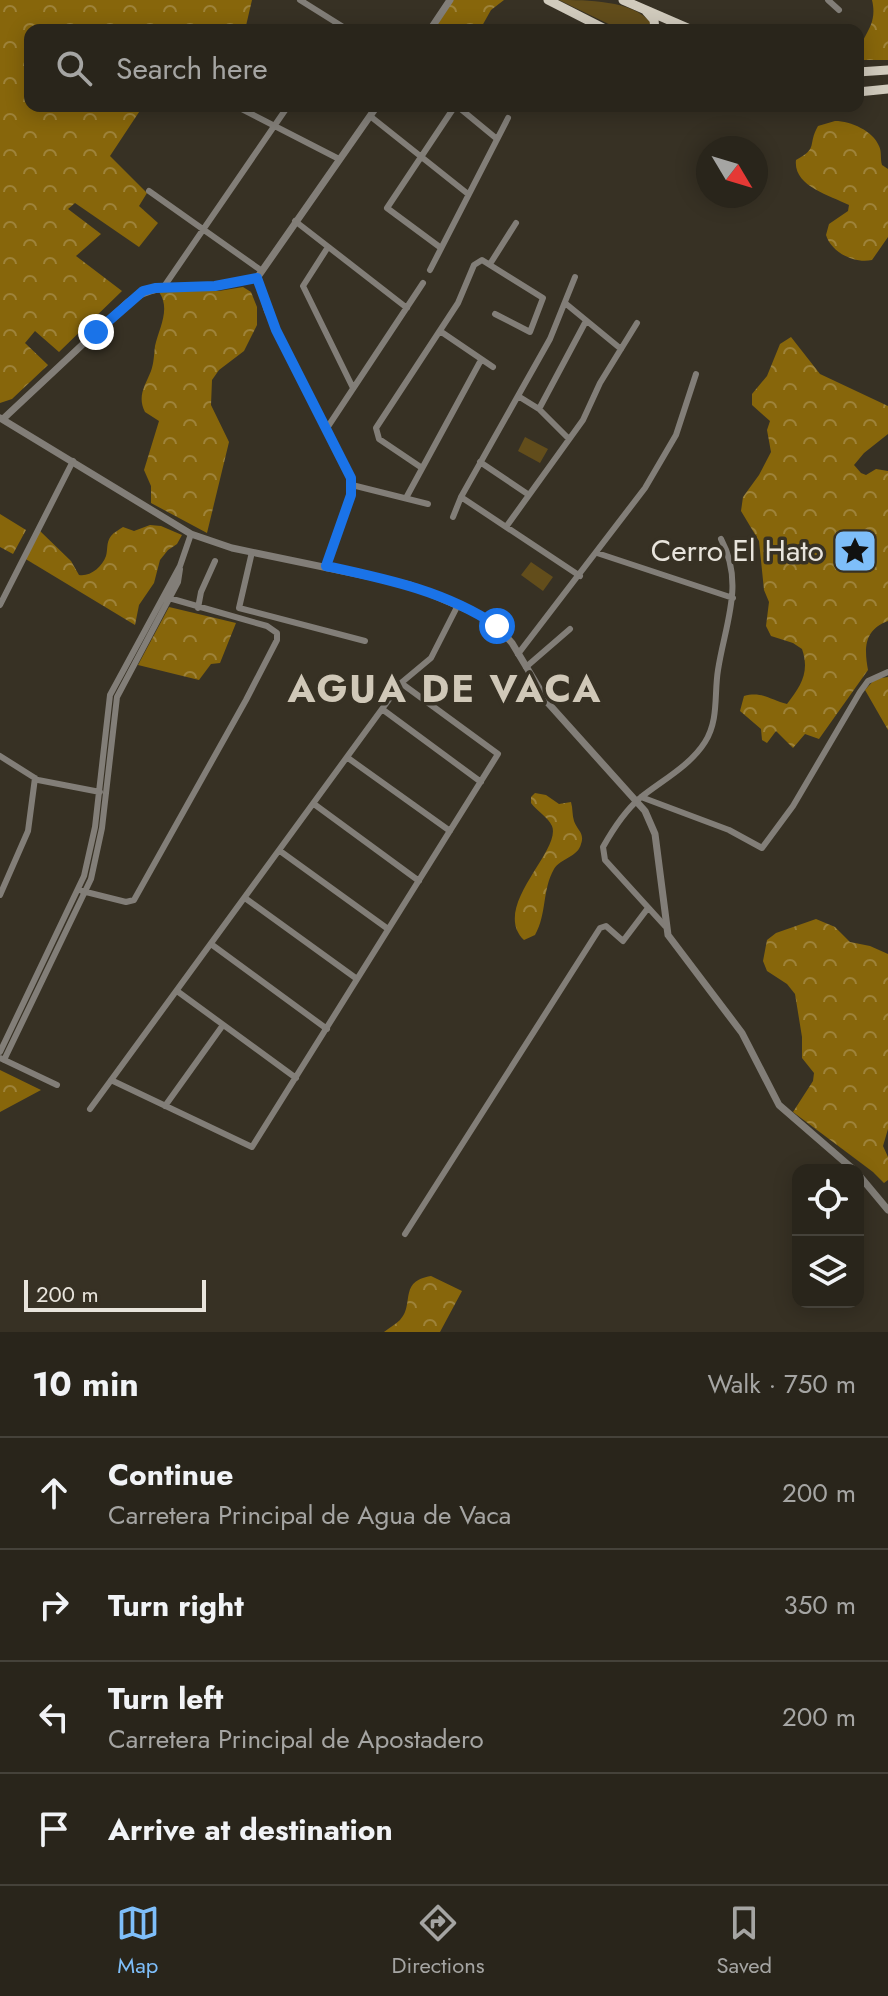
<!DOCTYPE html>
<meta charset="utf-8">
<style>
:root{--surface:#29251b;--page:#312d24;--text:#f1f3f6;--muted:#a5a5a3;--line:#45423a;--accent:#7ebef9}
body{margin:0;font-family:Jost,sans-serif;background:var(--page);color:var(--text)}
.controls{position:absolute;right:24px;bottom:24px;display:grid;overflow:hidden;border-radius:16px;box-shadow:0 4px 20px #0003}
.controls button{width:72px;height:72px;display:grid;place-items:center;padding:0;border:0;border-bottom:2px solid var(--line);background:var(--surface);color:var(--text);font:40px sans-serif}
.compass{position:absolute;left:696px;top:136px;width:72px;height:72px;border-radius:50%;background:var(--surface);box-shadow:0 4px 20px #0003;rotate:128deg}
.scale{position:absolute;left:24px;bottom:20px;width:182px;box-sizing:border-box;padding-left:8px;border:4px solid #e8e4dc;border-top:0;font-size:22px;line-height:28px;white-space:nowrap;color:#e8e4dc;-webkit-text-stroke:6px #373124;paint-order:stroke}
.stop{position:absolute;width:24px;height:24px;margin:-18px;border:6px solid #1a73e8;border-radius:50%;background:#fff}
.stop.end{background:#1a73e8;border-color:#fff;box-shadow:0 2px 8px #0008}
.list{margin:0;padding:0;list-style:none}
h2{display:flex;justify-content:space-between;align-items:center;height:104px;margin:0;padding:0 32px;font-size:34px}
h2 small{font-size:26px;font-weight:400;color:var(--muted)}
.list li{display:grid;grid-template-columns:52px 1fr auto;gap:24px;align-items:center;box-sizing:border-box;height:112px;padding:0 32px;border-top:2px solid var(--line)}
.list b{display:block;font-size:30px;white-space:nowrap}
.list p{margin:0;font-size:26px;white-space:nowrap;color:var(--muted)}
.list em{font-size:26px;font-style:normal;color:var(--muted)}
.icon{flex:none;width:44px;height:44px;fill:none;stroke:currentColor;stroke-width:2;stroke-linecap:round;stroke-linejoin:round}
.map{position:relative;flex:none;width:888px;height:1332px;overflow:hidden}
.search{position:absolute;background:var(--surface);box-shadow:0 4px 20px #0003;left:24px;right:24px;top:24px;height:88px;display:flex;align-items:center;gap:20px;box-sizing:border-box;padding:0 28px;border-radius:16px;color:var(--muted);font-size:30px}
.sheet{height:552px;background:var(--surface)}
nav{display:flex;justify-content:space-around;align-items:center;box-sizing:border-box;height:112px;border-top:2px solid var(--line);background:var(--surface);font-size:22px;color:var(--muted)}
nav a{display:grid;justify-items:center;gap:4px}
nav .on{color:var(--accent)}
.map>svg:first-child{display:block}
.green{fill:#624d1b}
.forest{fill:url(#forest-crowns)}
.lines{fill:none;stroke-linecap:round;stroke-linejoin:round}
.minor{stroke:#827e78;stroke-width:6}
.tertiary{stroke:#827e78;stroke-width:7}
.primary{stroke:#d1cbbd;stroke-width:9}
.route{stroke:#1a73e8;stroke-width:10}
.labels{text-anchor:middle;stroke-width:7;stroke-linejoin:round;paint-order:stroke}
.poi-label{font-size:30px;fill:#e8e4dc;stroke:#373124;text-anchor:end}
.district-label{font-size:38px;font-weight:bold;letter-spacing:2px;fill:#d0c8b8;stroke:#373124}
</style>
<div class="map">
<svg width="888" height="1332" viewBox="0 0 888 1332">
<defs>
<pattern id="forest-crowns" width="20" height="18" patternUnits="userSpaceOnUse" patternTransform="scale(2)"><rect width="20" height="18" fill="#87660b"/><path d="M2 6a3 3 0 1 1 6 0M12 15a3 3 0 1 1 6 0" fill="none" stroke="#9e833a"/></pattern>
</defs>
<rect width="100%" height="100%" fill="#373124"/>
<!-- green -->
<path class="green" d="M 559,0 C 586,0 633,0 651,23 L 651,30 L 621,30 Z
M 525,437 L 548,449 L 540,463 L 518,451 Z
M 531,562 L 553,577 L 543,591 L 521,575 Z"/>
<!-- forest -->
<path class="forest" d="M 0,0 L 252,0 L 245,30 L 30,30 L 30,106 L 143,106 L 110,156 L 147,193 L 139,206 L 158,223 L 139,247 L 75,203 L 68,209 L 101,234 L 76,256 L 122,291 L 59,352 L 35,331 L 25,343 L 48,365 L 12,399 L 0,403 Z
M 453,0 L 504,0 L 491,10 L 482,26 L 485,30 L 432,30 Z
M 872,0 L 888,0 L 888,60 L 858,60 C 858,36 879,29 872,0 Z
M 835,121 C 851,121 873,131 879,146 C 882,152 880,158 882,165 L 888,169 L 888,237 L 872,260 C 854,264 831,252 826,235 L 829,224 L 848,211 L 849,205 C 829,195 793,186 796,160 C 819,148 807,145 818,126 Z
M 243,287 L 251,292 L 257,307 L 257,325 L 244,351 L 219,370 L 212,380 L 211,405 L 229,442 L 207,533 L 151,503 L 151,486 L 144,470 L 159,421 L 145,412 C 137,396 145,386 151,371 C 154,363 154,354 155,346 C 159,328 171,309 159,292 L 162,289 L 219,291 Z
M 791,337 L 820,374 L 888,406 L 888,434 L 864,453 L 854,465 L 861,473 L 866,475 L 876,469 L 888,471 L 888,621 C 864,630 864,648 868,670 L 819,739 L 805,734 L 793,748 L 776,731 L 767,743 L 762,740 L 761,729 L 740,711 L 744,696 C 762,691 771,700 787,704 C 801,686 810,672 802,649 L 793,643 L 771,636 L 766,626 L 769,602 L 764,590 L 759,541 L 741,511 L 743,497 L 759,475 L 771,452 L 767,430 L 770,421 L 752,405 L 752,394 L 767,376 L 780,344 Z
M 0,514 L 26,530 L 13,554 L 0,547 Z
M 150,525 L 161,526 L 182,535 L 177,544 L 168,550 L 160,560 L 154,583 L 139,605 L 135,625 L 24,558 L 40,531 L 71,561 L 79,575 C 90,577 102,567 106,556 C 108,549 106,543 111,536 C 114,532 119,530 123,527 L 134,531 Z
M 169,607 L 236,623 L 220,663 L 211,664 L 199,680 L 138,665 Z
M 888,677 L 888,730 L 865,690 L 875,679 Z
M 535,793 L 546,795 L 559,804 L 571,802 C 573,809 572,815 574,821 C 577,830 585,833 581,844 C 578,857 561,858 554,869 C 542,890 547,914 535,935 L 524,940 C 490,907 562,851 552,826 C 548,817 537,811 531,803 L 531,797 Z
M 816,919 L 835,927 L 850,942 L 870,946 L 888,954 L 888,1129 L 883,1146 L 888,1157 L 888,1180 L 884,1183 L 873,1172 L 793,1112 L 813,1081 L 814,1073 L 802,1058 L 802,1037 L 795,994 L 787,984 L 767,971 L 763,961 L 767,940 L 776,933 Z
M 0,1070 L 41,1090 L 0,1112 Z
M 431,1276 L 462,1291 L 440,1332 L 384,1332 C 389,1328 396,1324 400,1320 C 415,1305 398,1281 431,1276 Z"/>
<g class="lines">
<!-- minor -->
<path class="minor" d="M 300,0 L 348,30
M 828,0 L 839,10
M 236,106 L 339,159
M 457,106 L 497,139
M 370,116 L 468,194
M 149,191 L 262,271
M 295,221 L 407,308
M 328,247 L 303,286 L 353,388
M 441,248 L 387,208 L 455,106
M 490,264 L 516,223
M 430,270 L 508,118
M 257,278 L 267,311 L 351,478 L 351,495 L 326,566
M 163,288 L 288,106
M 565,303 L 621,349
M 440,331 L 493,367
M 518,396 L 539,409 L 569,439
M 539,409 L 586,321
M 327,428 L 423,283
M 480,462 L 529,495
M 422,468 L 379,439 L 376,428 L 458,303 L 474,265 L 482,260 L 543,298 L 530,332 L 495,314
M 352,485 L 428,504
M 461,497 L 580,576
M 406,498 L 481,360
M 453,517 L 461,497 L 550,339 L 575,277
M 506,527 L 583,420 L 600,383 L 637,323
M 252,552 L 239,608 L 365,641
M 597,553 L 733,598
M 0,605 L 73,461
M 198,608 L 201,592 L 215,561
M 518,654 L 645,488 L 676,435 L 696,374
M 526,667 L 570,629
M 382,709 L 481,782
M 0,756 L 38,780 L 100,792
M 348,758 L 450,831
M 641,797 L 729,830 L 762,848 L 793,806 L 860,692 L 868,681 L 888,672
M 314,804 L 419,881
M 280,851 L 388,929
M 82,891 L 126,902 L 134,900 L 246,700 L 277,640 L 277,633 L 267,626 L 169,598
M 0,895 L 28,831 L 35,778
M 245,898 L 357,979
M 665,926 L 605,860 L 603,847 C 612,831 626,810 640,798 C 661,781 690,766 705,742 C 719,720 714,694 718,670 C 725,624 745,584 721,539
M 211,944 L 327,1029
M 177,991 L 296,1078
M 0,1052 L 84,876 L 95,827 L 110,695 L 180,566 L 191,534
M 0,1058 L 57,1085
M 4,1060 L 91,879 L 102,828 L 117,697 L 178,582 L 180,569
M 111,1080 L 252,1147 L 498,754 L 401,683
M 165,1106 L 223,1025
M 90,1109 L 401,683 L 431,658 L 458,605
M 405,1234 L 600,928 L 606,926 L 623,941 L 648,908"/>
<!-- tertiary -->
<path class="tertiary" d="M 430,30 L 450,0
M 0,418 L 191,534 L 232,548 L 410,585 L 477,614 L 497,626 L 512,643 L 548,703 L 645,811 L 655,834 L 668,935 L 742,1033 L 779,1105 L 854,1170
M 3,419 L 128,302 C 158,281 180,289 214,286 C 228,285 243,281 257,278 L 377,106
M 858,1174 L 888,1210"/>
<!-- primary -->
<path class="primary" d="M 548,0 L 607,30
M 623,0 L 692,30
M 646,11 L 654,20 L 655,30
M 858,72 L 888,70
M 858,92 L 888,89"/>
</g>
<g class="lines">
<!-- route -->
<path class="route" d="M 96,332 L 143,291 L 155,288 L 215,286 L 257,278 L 276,330 L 351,478 L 351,495 L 326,566 C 386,579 445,591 497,626"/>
</g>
<!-- icons -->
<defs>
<g id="sight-square" transform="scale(2.3)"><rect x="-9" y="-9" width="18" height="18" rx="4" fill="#7ebef9" stroke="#373124"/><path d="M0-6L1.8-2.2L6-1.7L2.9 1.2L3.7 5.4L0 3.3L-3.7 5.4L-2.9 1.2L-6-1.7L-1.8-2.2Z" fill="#111"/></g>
</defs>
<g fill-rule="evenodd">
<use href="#sight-square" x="855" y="551"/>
</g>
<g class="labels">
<!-- poi labels -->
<g class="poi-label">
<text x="824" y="561">Cerro El Hato</text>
</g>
<!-- district labels -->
<g class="district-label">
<text x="445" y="702">AGUA DE VACA</text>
</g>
</g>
</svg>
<div class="controls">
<button><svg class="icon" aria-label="locate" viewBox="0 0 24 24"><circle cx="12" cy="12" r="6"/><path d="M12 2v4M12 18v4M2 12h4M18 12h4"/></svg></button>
<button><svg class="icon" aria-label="layers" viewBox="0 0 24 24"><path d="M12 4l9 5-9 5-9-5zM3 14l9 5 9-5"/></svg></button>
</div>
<svg class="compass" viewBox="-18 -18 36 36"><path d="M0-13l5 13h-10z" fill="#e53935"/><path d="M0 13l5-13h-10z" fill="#a5a5a3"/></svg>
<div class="scale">200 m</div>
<div class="stop" style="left:497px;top:626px"></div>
<div class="stop end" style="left:96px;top:332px"></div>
<div class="search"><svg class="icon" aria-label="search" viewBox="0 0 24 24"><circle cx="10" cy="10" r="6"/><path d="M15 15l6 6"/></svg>Search here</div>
</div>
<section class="sheet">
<h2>10 min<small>Walk · 750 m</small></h2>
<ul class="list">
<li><svg class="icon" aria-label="ahead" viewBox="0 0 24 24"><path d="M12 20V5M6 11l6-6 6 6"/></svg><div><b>Continue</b><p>Carretera Principal de Agua de Vaca</p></div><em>200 m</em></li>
<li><svg class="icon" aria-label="right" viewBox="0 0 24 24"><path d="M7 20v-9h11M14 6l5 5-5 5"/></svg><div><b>Turn right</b></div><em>350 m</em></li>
<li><svg class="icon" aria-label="left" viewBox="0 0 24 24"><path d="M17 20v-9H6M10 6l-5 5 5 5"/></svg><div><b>Turn left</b><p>Carretera Principal de Apostadero</p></div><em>200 m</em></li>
<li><svg class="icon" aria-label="arrive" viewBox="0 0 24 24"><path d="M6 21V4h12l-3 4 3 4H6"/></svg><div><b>Arrive at destination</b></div></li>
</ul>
</section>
<nav>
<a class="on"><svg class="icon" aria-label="map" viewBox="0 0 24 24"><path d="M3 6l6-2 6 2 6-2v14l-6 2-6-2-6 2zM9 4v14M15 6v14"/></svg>Map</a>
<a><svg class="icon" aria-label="directions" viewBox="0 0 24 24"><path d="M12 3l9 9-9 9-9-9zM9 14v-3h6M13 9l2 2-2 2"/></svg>Directions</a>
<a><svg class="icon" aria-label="saved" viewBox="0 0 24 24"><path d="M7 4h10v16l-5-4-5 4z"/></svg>Saved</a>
</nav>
